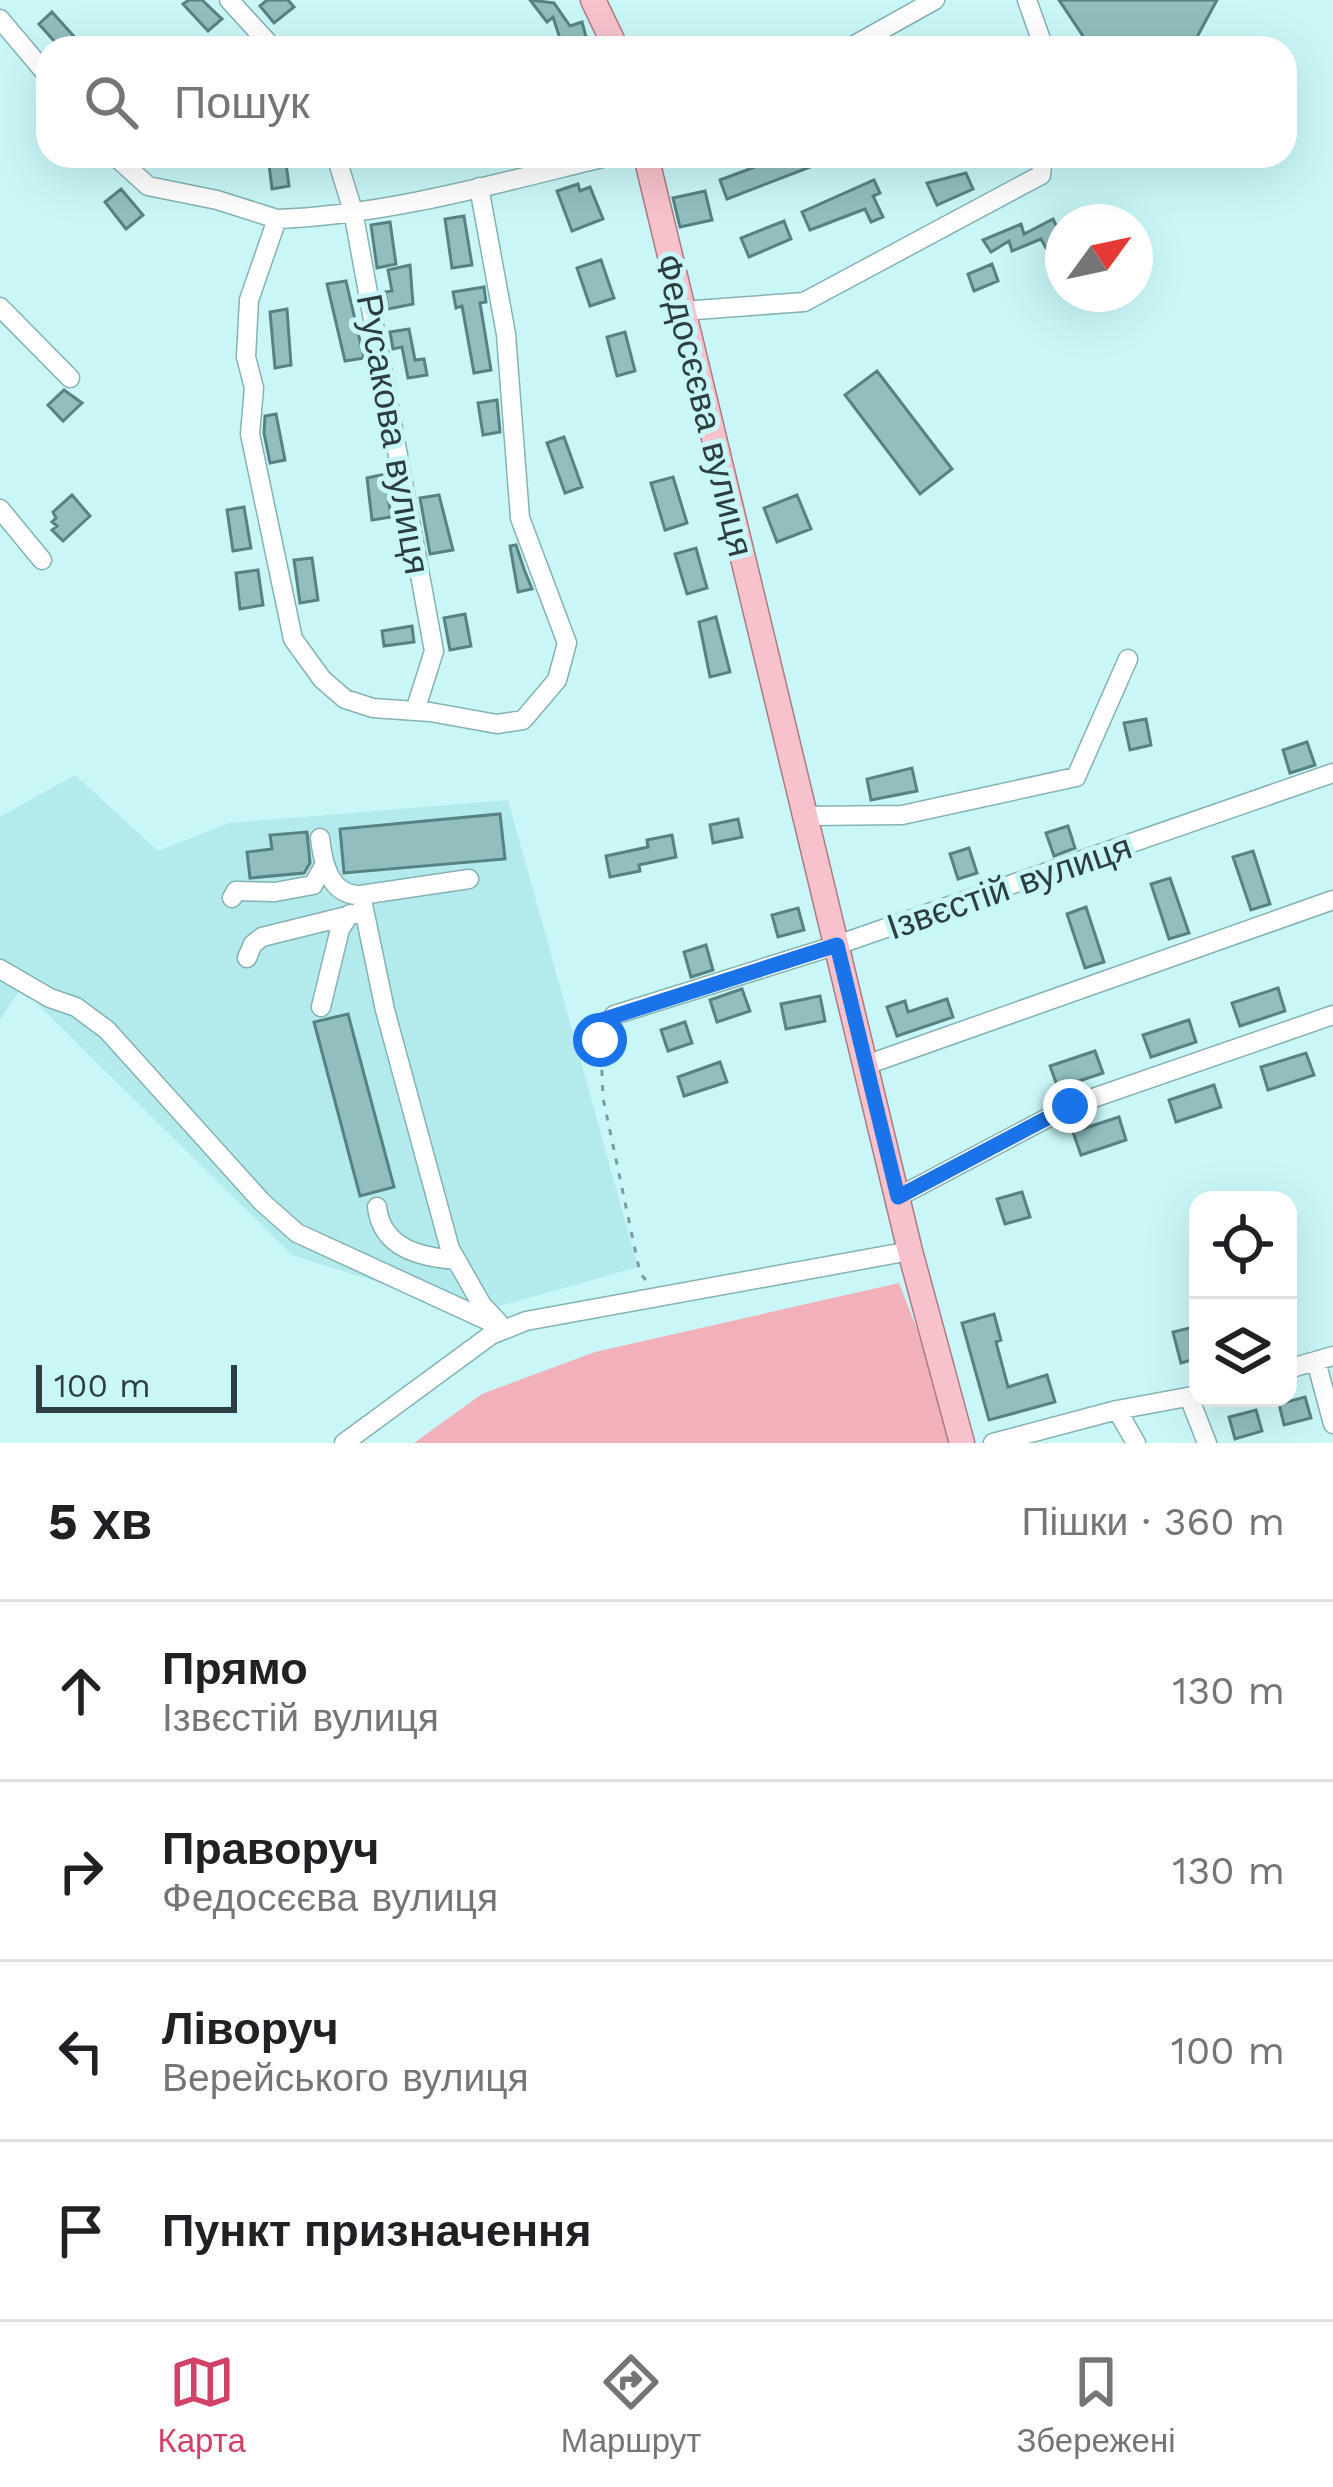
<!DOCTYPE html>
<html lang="uk">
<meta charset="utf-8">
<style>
:root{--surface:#fff;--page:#f2f2f2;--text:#202124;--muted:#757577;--line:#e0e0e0;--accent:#d24268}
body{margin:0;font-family:"Work Sans",sans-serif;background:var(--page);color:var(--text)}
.controls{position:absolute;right:36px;bottom:36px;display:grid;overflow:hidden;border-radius:24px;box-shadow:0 12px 48px #0002}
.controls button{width:108px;height:108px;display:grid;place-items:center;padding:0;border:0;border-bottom:3px solid var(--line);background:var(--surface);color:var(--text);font:60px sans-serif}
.compass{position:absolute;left:1045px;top:204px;width:108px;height:108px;border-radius:50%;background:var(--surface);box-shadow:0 12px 48px #0002;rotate:57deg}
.scale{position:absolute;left:36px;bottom:30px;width:201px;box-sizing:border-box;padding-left:12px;border:6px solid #2c3e3f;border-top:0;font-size:33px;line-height:42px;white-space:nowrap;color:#2c3e3f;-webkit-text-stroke:9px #c9f7f8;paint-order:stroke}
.stop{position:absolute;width:36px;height:36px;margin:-27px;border:9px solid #1a73e8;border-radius:50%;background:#fff}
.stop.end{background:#1a73e8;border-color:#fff;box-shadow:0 3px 12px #0008}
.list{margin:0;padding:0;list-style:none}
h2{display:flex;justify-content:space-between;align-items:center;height:156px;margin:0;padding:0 48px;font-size:51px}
h2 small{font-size:39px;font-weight:400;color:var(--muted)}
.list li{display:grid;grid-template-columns:78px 1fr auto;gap:36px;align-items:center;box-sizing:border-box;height:180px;padding:0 48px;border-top:3px solid var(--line)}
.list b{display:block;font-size:45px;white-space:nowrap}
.list p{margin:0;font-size:39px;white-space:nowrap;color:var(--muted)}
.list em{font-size:39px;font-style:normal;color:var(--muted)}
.icon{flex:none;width:66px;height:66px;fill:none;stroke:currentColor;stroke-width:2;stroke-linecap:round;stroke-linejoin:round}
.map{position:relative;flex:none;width:1333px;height:1443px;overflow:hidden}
.search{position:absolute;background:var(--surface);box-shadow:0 12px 48px #0002;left:36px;right:36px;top:36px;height:132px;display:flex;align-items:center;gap:30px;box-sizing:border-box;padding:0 42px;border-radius:36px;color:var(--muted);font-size:45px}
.sheet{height:876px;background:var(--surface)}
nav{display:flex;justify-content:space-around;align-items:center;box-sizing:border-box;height:168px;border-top:3px solid var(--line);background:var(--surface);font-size:33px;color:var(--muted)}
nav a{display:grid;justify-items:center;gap:6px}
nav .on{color:var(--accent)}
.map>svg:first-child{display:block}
.built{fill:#b3eaec}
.green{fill:#f2b0ba}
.building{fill:#91bebf;stroke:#578283;stroke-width:3}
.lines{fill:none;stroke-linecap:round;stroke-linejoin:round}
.minor-casing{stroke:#85b2b3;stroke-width:21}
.major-casing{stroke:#ac7a83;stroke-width:27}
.path{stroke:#7b9b9c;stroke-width:3;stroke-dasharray:6 9;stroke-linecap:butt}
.minor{stroke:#fff;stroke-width:18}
.major{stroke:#f7c2cb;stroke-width:24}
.route{stroke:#1a73e8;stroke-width:15}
.labels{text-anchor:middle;stroke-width:10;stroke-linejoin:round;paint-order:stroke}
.street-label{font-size:36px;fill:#2c3e3f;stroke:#c9f7f8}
</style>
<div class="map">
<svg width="1333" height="1443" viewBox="0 0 1333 1443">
<rect width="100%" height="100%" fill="#c9f7f8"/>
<!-- built -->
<path class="built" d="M 75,775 L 158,851 L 229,823 L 508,800 L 638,1267 L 475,1313 L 292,1255 L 21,988 L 0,1020 L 0,817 Z"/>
<!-- green -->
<path class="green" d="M 899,1283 L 961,1443 L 414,1443 L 482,1394 L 595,1352 Z"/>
<!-- building -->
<path class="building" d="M 189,0 L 202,0 L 222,19 L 208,31 L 183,4 Z
M 267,0 L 288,0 L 294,7 L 274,23 L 260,6 Z
M 530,0 L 554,3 L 570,26 L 582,22 L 589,48 L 563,48 L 553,17 L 547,22 Z
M 1059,0 L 1217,0 L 1191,48 L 1091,48 Z
M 52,12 L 80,43 L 74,48 L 48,48 L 55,42 L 39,24 Z
M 268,156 L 285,156 L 289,186 L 272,189 Z
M 784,156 L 836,157 L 727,199 L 720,180 Z
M 966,173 L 973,189 L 937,205 L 927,183 Z
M 874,180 L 880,193 L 873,196 L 883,217 L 871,222 L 865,209 L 810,230 L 802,212 Z
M 578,184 L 580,191 L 590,187 L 603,219 L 572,231 L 557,191 Z
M 121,189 L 143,215 L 126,229 L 105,202 Z
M 705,191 L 712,220 L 680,227 L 673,198 Z
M 464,216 L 472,265 L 452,268 L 445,219 Z
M 1053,219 L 1063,239 L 1046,248 L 1041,239 L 1012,251 L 1009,241 L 991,252 L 983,240 L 1021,224 L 1024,234 Z
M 784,221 L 791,239 L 749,257 L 741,238 Z
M 390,222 L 396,264 L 377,268 L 371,225 Z
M 601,260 L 614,298 L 590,306 L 577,268 Z
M 992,264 L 998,281 L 974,291 L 968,274 Z
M 410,265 L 413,304 L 388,309 L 385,292 L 392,291 L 388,270 Z
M 346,281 L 364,358 L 345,361 L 327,284 Z
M 484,287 L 486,302 L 480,303 L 491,370 L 474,373 L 462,306 L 456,308 L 453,292 Z
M 287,309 L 291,365 L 275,368 L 270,312 Z
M 409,329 L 415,360 L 424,359 L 427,375 L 408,378 L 402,347 L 393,349 L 390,332 Z
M 625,332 L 635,371 L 617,376 L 607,337 Z
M 877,371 L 952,469 L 920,494 L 845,395 Z
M 64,390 L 82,403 L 63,421 L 48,405 Z
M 497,400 L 500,432 L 483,435 L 478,403 Z
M 276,414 L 285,460 L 270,463 L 264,433 L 265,416 Z
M 564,437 L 582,487 L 565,493 L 547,443 Z
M 385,474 L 391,517 L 372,520 L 367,478 Z
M 673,477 L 687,523 L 665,530 L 651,483 Z
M 72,495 L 90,516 L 63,541 L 52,530 L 57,526 L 52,522 L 56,518 L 53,512 Z
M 439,495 L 453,550 L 430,554 L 420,498 Z
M 797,495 L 811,529 L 777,542 L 764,508 Z
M 244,507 L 251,548 L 233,551 L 227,510 Z
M 516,545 L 524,569 L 532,589 L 518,592 L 510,546 Z
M 696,548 L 707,588 L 687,594 L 675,554 Z
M 312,558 L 318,600 L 300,603 L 294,560 Z
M 258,570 L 263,605 L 240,609 L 236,573 Z
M 465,614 L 471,646 L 450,650 L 444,618 Z
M 716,617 L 730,672 L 710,677 L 699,622 Z
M 412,626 L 414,642 L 384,646 L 382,631 Z
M 1146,719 L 1151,745 L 1130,750 L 1124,723 Z
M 1307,742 L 1315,765 L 1290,773 L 1283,750 Z
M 912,768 L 917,791 L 871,800 L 867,779 Z
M 500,814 L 505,859 L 344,873 L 340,829 Z
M 738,819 L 742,837 L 713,843 L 710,825 Z
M 1068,826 L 1075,848 L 1054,856 L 1046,833 Z
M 307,832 L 310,863 L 304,873 L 250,878 L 247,852 L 272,849 L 270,835 Z
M 672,835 L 676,857 L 639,865 L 640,871 L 610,877 L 606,856 L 648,847 L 647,840 Z
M 969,848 L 977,873 L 958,879 L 950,854 Z
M 1253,851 L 1270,904 L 1251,910 L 1233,857 Z
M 1170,878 L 1189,933 L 1169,939 L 1151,884 Z
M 1086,907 L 1104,962 L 1085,968 L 1067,914 Z
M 798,908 L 804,930 L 778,937 L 772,915 Z
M 706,945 L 713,970 L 691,977 L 684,952 Z
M 1278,988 L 1285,1011 L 1240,1026 L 1232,1003 Z
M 742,989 L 750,1011 L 717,1022 L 710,1000 Z
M 820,996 L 825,1021 L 786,1029 L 781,1004 Z
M 947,999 L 953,1017 L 897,1036 L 887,1007 L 905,1001 L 908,1012 Z
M 348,1014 L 394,1187 L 360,1196 L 314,1022 Z
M 1189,1020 L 1196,1042 L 1151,1057 L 1143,1035 Z
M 685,1022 L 692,1043 L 668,1051 L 661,1030 Z
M 1095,1051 L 1103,1073 L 1058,1088 L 1050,1066 Z
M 1306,1053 L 1314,1075 L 1268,1090 L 1261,1067 Z
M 720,1062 L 727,1082 L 684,1096 L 678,1077 Z
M 1214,1085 L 1221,1107 L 1176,1122 L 1169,1100 Z
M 1119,1117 L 1126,1140 L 1081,1155 L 1073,1132 Z
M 1022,1192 L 1030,1217 L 1005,1224 L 997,1199 Z
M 994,1314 L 1001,1340 L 996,1342 L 1008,1387 L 1047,1375 L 1055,1402 L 989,1420 L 962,1323 Z
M 1198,1326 L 1198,1358 L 1181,1363 L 1173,1332 Z
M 1305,1397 L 1311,1418 L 1284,1425 L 1279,1404 Z
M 1256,1410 L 1262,1431 L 1235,1439 L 1229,1417 Z"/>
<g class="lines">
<!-- minor casing -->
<g class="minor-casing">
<path id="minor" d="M 229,0 L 273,48
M 1027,0 L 1044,48
M 0,19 L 48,76
M 849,48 L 935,0
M 115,156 L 148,186 L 217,200 L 277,219 L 249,300 L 246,357 L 254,388 L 250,434 L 293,639 L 322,679 L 345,699 L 373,708 L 430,712 L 497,724 L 523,720 L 557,680 L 567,643 L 520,518 L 506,334 L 479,187
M 336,156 L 353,211 L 434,651 L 415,711
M 277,219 C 389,215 502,182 610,156
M 0,307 L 70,378
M 682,311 L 804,302 L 1041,175 L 1043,156
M 0,509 L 42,560
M 806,816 L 902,815 L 1076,777 L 1128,659
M 320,838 C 323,864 330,896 361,895
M 469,879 L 361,895 L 385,1010 L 450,1249 L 482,1305 L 498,1322
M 232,898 L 236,891 L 275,892 L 313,885 L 325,864
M 247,958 L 253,944 L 262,937 L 363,912
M 0,969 L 50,998 L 76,1007 L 107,1030 L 262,1202 L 297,1233 L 506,1329
M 321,1007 L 340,929 L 350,914
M 614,1015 L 837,945 L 1333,773
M 866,1065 L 1333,900
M 898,1197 L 1070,1106 L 1333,1015
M 377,1207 C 382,1249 421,1257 456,1260
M 1316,1361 L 1333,1424
M 1288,1369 L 1333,1356
M 1189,1397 L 1207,1443
M 1117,1410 L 1136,1443
M 344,1443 L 491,1335 L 526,1321 L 910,1251
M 993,1443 L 1117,1410 L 1198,1395"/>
</g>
<!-- major casing -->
<g class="major-casing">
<path id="major" d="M 593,0 L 616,48
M 646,156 L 910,1251 L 962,1443"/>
</g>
<!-- path -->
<path class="path" d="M 600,1025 L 603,1098 L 640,1273 L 649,1284"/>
<!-- minor -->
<use href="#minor" class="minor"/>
<!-- major -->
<use href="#major" class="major"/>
</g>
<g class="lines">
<!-- route -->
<path class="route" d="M 600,1040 L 599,1021 L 837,945 L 898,1197 L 1070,1106"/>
</g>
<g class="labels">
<!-- street labels -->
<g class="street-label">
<text transform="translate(705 405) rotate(76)" y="13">Федосєєва вулиця</text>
<text transform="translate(394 434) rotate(80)" y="13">Русакова вулиця</text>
<text transform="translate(1009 886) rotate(-19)" y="13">Ізвєстій вулиця</text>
</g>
</g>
</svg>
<div class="controls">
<button><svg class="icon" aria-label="locate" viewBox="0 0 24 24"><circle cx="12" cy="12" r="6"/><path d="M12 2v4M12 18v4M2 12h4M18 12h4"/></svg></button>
<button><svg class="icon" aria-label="layers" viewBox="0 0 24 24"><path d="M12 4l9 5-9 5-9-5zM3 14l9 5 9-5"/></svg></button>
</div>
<svg class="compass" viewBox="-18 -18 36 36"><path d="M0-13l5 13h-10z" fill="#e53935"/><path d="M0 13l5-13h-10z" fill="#757577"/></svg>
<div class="scale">100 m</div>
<div class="stop" style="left:600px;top:1040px"></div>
<div class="stop end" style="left:1070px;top:1106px"></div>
<div class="search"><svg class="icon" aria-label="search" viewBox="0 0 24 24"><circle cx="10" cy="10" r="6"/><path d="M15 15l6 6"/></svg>Пошук</div>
</div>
<section class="sheet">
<h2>5 хв<small>Пішки · 360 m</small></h2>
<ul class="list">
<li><svg class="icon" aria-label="ahead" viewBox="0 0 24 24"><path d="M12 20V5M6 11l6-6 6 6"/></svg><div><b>Прямо</b><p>Ізвєстій вулиця</p></div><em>130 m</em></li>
<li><svg class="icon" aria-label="right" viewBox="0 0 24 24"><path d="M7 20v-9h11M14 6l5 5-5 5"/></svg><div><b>Праворуч</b><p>Федосєєва вулиця</p></div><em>130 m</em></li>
<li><svg class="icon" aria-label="left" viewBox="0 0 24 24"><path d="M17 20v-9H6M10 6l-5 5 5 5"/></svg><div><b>Ліворуч</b><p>Верейського вулиця</p></div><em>100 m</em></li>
<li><svg class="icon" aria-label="arrive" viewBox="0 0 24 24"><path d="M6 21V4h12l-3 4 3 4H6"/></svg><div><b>Пункт призначення</b></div></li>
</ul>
</section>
<nav>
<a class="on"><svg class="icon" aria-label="map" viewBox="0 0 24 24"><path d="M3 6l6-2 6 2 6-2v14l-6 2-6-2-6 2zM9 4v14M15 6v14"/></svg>Карта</a>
<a><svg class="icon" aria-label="directions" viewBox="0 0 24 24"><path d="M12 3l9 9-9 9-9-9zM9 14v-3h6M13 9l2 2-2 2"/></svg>Маршрут</a>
<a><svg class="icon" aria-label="saved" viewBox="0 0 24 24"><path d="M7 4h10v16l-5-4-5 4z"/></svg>Збережені</a>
</nav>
